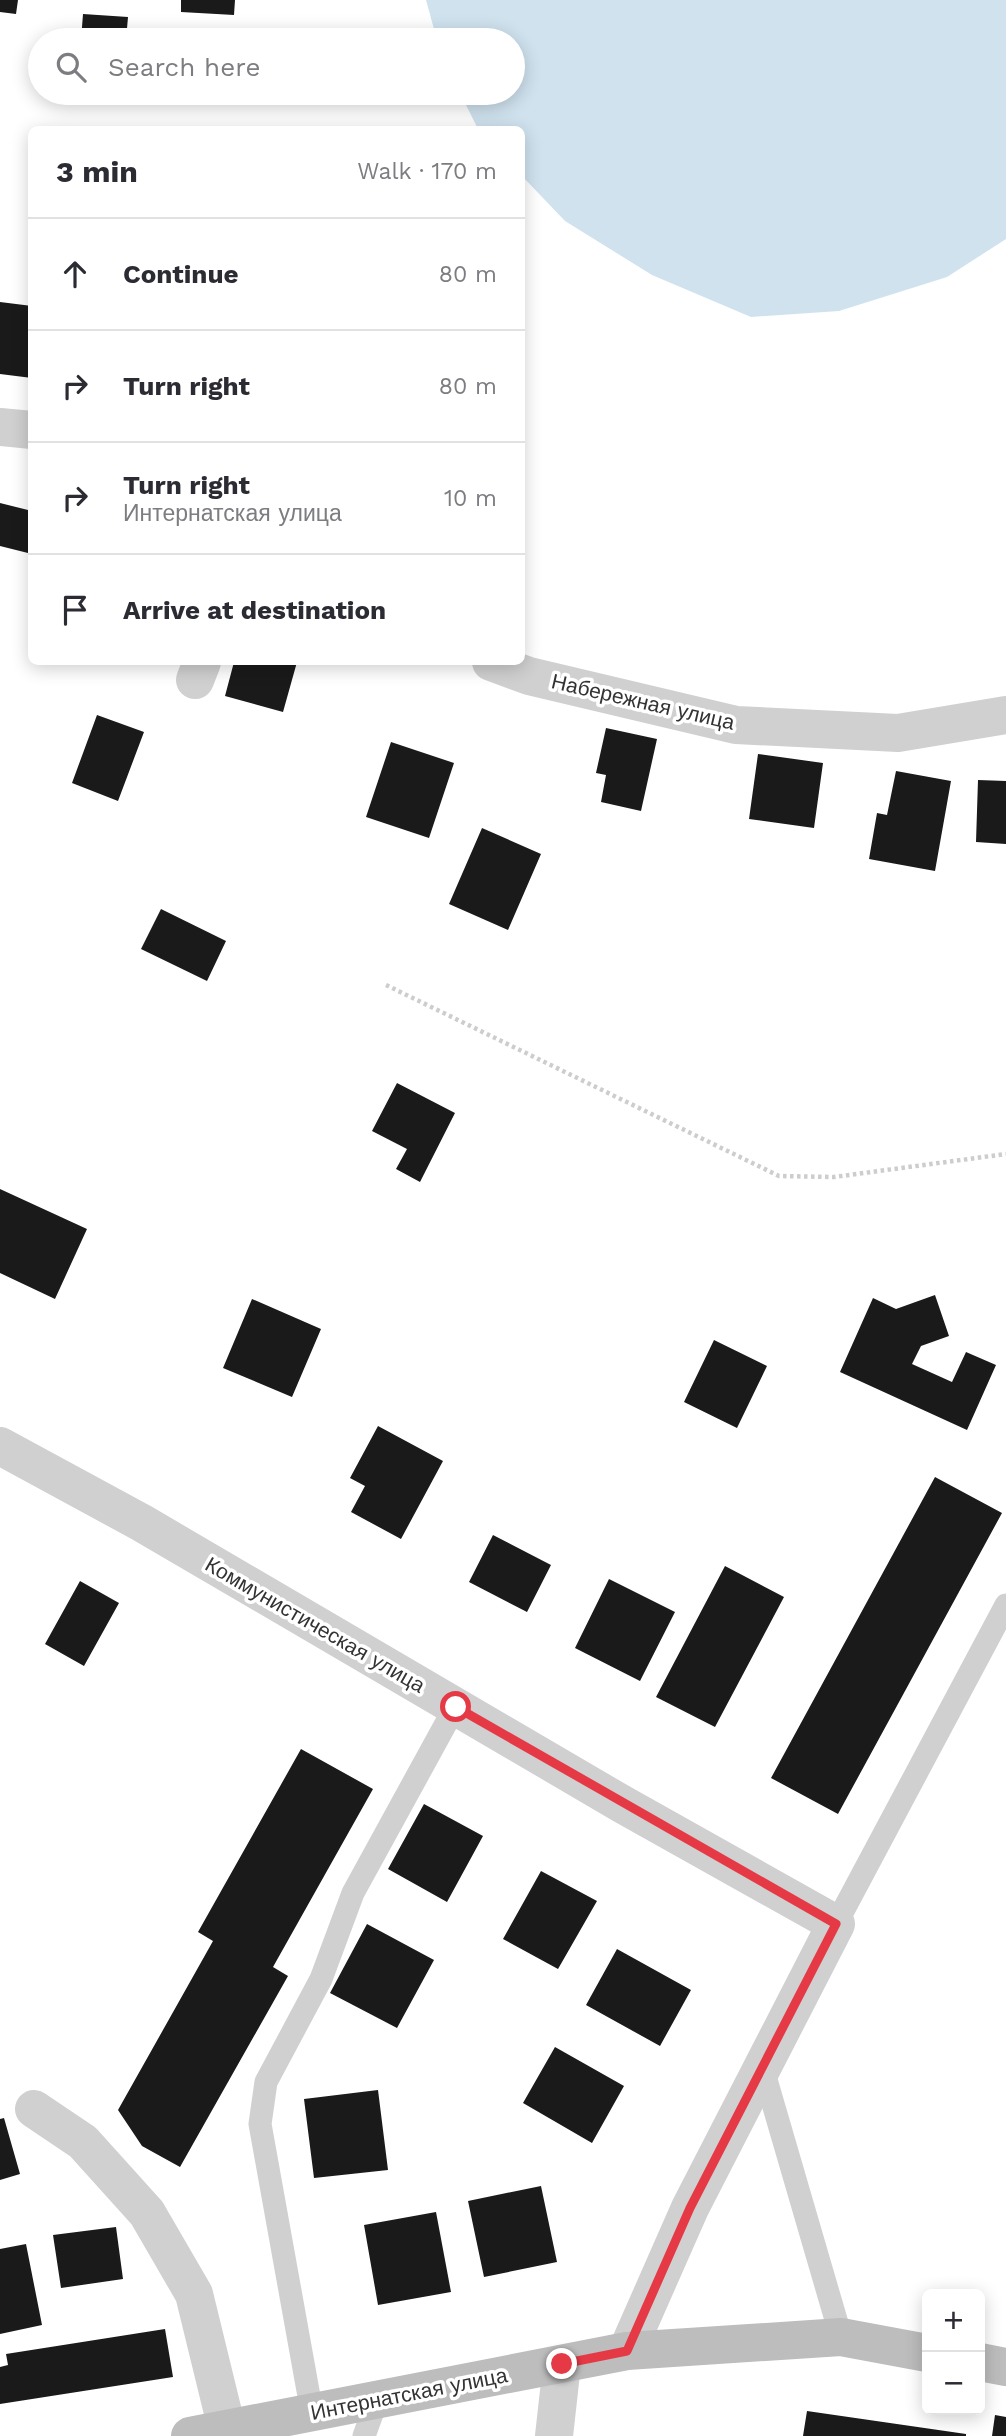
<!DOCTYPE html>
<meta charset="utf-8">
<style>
:root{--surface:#fff;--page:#f2f2f3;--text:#2b2b33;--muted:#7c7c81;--line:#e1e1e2}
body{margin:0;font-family:"Work Sans",sans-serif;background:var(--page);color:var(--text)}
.controls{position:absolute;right:21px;bottom:21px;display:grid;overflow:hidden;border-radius:10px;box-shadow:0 4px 18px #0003}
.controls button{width:63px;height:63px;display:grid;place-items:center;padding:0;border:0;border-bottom:2px solid var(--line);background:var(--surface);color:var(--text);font:35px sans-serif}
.stop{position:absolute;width:21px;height:21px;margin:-16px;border:5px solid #e63946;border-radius:50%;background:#fff}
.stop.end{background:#e63946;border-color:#fff;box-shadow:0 2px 7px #0008}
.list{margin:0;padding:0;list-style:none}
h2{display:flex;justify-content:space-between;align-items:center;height:91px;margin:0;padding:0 28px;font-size:30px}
h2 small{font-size:23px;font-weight:400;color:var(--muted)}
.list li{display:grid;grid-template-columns:46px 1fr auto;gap:21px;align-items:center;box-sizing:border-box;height:112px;padding:0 28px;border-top:2px solid var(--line)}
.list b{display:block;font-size:26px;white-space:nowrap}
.list p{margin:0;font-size:23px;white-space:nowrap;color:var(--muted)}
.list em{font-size:23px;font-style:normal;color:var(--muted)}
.icon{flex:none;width:38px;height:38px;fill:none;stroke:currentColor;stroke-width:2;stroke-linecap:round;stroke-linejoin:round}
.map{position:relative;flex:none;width:1006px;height:2436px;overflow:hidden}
.search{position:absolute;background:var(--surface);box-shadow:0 4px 18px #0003;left:28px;top:28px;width:497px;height:77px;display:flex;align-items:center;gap:18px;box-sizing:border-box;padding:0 24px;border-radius:38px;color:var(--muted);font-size:26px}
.panel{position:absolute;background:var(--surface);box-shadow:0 4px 18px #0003;left:28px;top:126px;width:497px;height:539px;border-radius:10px}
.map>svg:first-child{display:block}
.water{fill:#cfe2ee}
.building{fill:#1a1a1a}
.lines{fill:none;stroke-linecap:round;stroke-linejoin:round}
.path{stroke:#cdcdcd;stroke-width:4.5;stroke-dasharray:3.5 3.5;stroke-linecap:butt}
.lane{stroke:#d0d0d0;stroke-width:23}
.street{stroke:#d0d0d0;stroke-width:38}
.secondary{stroke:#bdbdbd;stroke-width:38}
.route{stroke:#e63946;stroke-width:9}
.labels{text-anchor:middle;stroke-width:7;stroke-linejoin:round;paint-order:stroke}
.street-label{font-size:21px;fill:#333;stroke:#fff}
</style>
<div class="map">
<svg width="1006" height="2436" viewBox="0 0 1006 2436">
<rect width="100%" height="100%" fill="#fff"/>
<!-- water -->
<path class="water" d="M 426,0 L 1006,0 L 1006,239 L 947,277 L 839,311 L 751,317 L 652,275 L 565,221 L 522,176 L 522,130 L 478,129 L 460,93 L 513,93 L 513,40 L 437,40 Z"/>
<!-- building -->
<path class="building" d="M 0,0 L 18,0 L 16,14 L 0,12 Z
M 181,0 L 235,0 L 234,15 L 181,12 Z
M 83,14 L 128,17 L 126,40 L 81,40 Z
M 0,302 L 32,306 L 32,378 L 0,374 Z
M 0,503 L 32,511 L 32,539 L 28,553 L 0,546 Z
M 234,662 L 297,662 L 283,712 L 225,696 Z
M 97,715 L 144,732 L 118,801 L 72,783 Z
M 606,728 L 657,739 L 641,811 L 601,802 L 606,775 L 596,773 Z
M 391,742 L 454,763 L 429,838 L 366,817 Z
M 758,754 L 823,763 L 814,828 L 749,819 Z
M 896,771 L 951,781 L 935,871 L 869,859 L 877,813 L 887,815 Z
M 978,780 L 1006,781 L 1006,844 L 976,842 Z
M 482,828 L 541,854 L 508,930 L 449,904 Z
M 161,909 L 226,941 L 207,981 L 141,949 Z
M 397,1083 L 455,1113 L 420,1182 L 396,1169 L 407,1149 L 372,1131 Z
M 0,1189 L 87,1229 L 55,1299 L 0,1273 Z
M 935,1295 L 949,1336 L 921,1346 L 912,1364 L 952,1382 L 966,1352 L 996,1365 L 967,1430 L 840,1372 L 873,1298 L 896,1309 Z
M 252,1299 L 321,1329 L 292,1397 L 223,1368 Z
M 714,1340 L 767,1366 L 737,1428 L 684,1402 Z
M 378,1426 L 443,1461 L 401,1539 L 351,1512 L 365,1486 L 350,1478 Z
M 935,1477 L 1002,1513 L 838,1814 L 771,1778 Z
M 493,1535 L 551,1565 L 527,1612 L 469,1582 Z
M 725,1566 L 784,1597 L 715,1727 L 656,1697 Z
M 609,1579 L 675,1612 L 640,1681 L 575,1648 Z
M 80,1581 L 119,1603 L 84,1666 L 45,1644 Z
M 301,1749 L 373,1789 L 273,1967 L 288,1976 L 180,2167 L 142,2146 L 118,2110 L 213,1941 L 198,1932 Z
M 424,1804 L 483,1836 L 447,1902 L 388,1869 Z
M 541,1871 L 597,1901 L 558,1969 L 503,1939 Z
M 367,1924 L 434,1960 L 397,2028 L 330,1993 Z
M 617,1949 L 691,1990 L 660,2046 L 586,2005 Z
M 555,2047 L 624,2086 L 592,2143 L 523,2103 Z
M 378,2090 L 388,2170 L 314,2178 L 304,2099 Z
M 4,2118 L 20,2174 L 0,2180 L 0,2119 Z
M 541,2186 L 557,2262 L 484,2277 L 468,2201 Z
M 436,2212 L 451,2292 L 378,2305 L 364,2225 Z
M 116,2227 L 123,2279 L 61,2288 L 53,2235 Z
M 26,2244 L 42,2325 L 0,2334 L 0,2249 Z
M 165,2329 L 173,2377 L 0,2404 L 0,2367 L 8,2365 L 6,2354 Z
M 807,2411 L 966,2434 L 966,2436 L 803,2436 Z
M 995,2415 L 1006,2417 L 1006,2436 L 992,2436 Z"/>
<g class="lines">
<!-- path -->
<path class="path" d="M 386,985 L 779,1176 L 834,1177 L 1006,1154"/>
<!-- lane -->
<path class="lane" d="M 836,1924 L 1006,1605
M 762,2066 L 841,2337
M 312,2413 L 260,2124 L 266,2082 L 321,1979 L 353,1893 L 455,1707
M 364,2436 L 377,2400"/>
<!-- street -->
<path class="street" d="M 0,427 L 32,430
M 491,662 L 529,676 L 736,725 L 898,733 L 1006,715
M 195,680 L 202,662
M 0,1446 L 142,1523 L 622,1804 L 836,1924 L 690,2208 L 627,2351
M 34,2109 L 83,2142 L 147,2213 L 194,2294 L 227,2429
M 554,2436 L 562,2364"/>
<!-- secondary -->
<path class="secondary" d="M 980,2362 L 1006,2367
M 190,2436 L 627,2351 L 841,2337 L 927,2353"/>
</g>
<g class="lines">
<!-- route -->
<path class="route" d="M 456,1707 L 836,1924 L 690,2208 L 627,2351 L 562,2364"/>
</g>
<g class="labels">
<!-- street labels -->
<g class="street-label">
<text transform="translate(643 702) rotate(13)" y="7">Набережная улица</text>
<text transform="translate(315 1625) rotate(30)" y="7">Коммунистическая улица</text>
<text transform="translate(409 2394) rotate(-11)" y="7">Интернатская улица</text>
</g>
</g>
</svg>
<div class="controls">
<button>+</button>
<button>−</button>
</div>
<div class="stop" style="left:456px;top:1707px"></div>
<div class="stop end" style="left:562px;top:2364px"></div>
<div class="search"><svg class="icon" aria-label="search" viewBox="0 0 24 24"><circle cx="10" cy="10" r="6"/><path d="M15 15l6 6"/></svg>Search here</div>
<section class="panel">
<h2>3 min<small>Walk · 170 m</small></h2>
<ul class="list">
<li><svg class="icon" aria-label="ahead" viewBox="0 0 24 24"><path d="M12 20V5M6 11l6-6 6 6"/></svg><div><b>Continue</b></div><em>80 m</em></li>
<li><svg class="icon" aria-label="right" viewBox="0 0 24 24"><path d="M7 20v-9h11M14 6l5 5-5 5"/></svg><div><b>Turn right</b></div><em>80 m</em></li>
<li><svg class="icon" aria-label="right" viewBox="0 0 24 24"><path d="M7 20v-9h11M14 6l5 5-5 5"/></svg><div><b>Turn right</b><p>Интернатская улица</p></div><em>10 m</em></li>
<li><svg class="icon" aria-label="arrive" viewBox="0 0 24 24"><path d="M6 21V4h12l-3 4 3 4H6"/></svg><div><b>Arrive at destination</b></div></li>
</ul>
</section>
</div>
